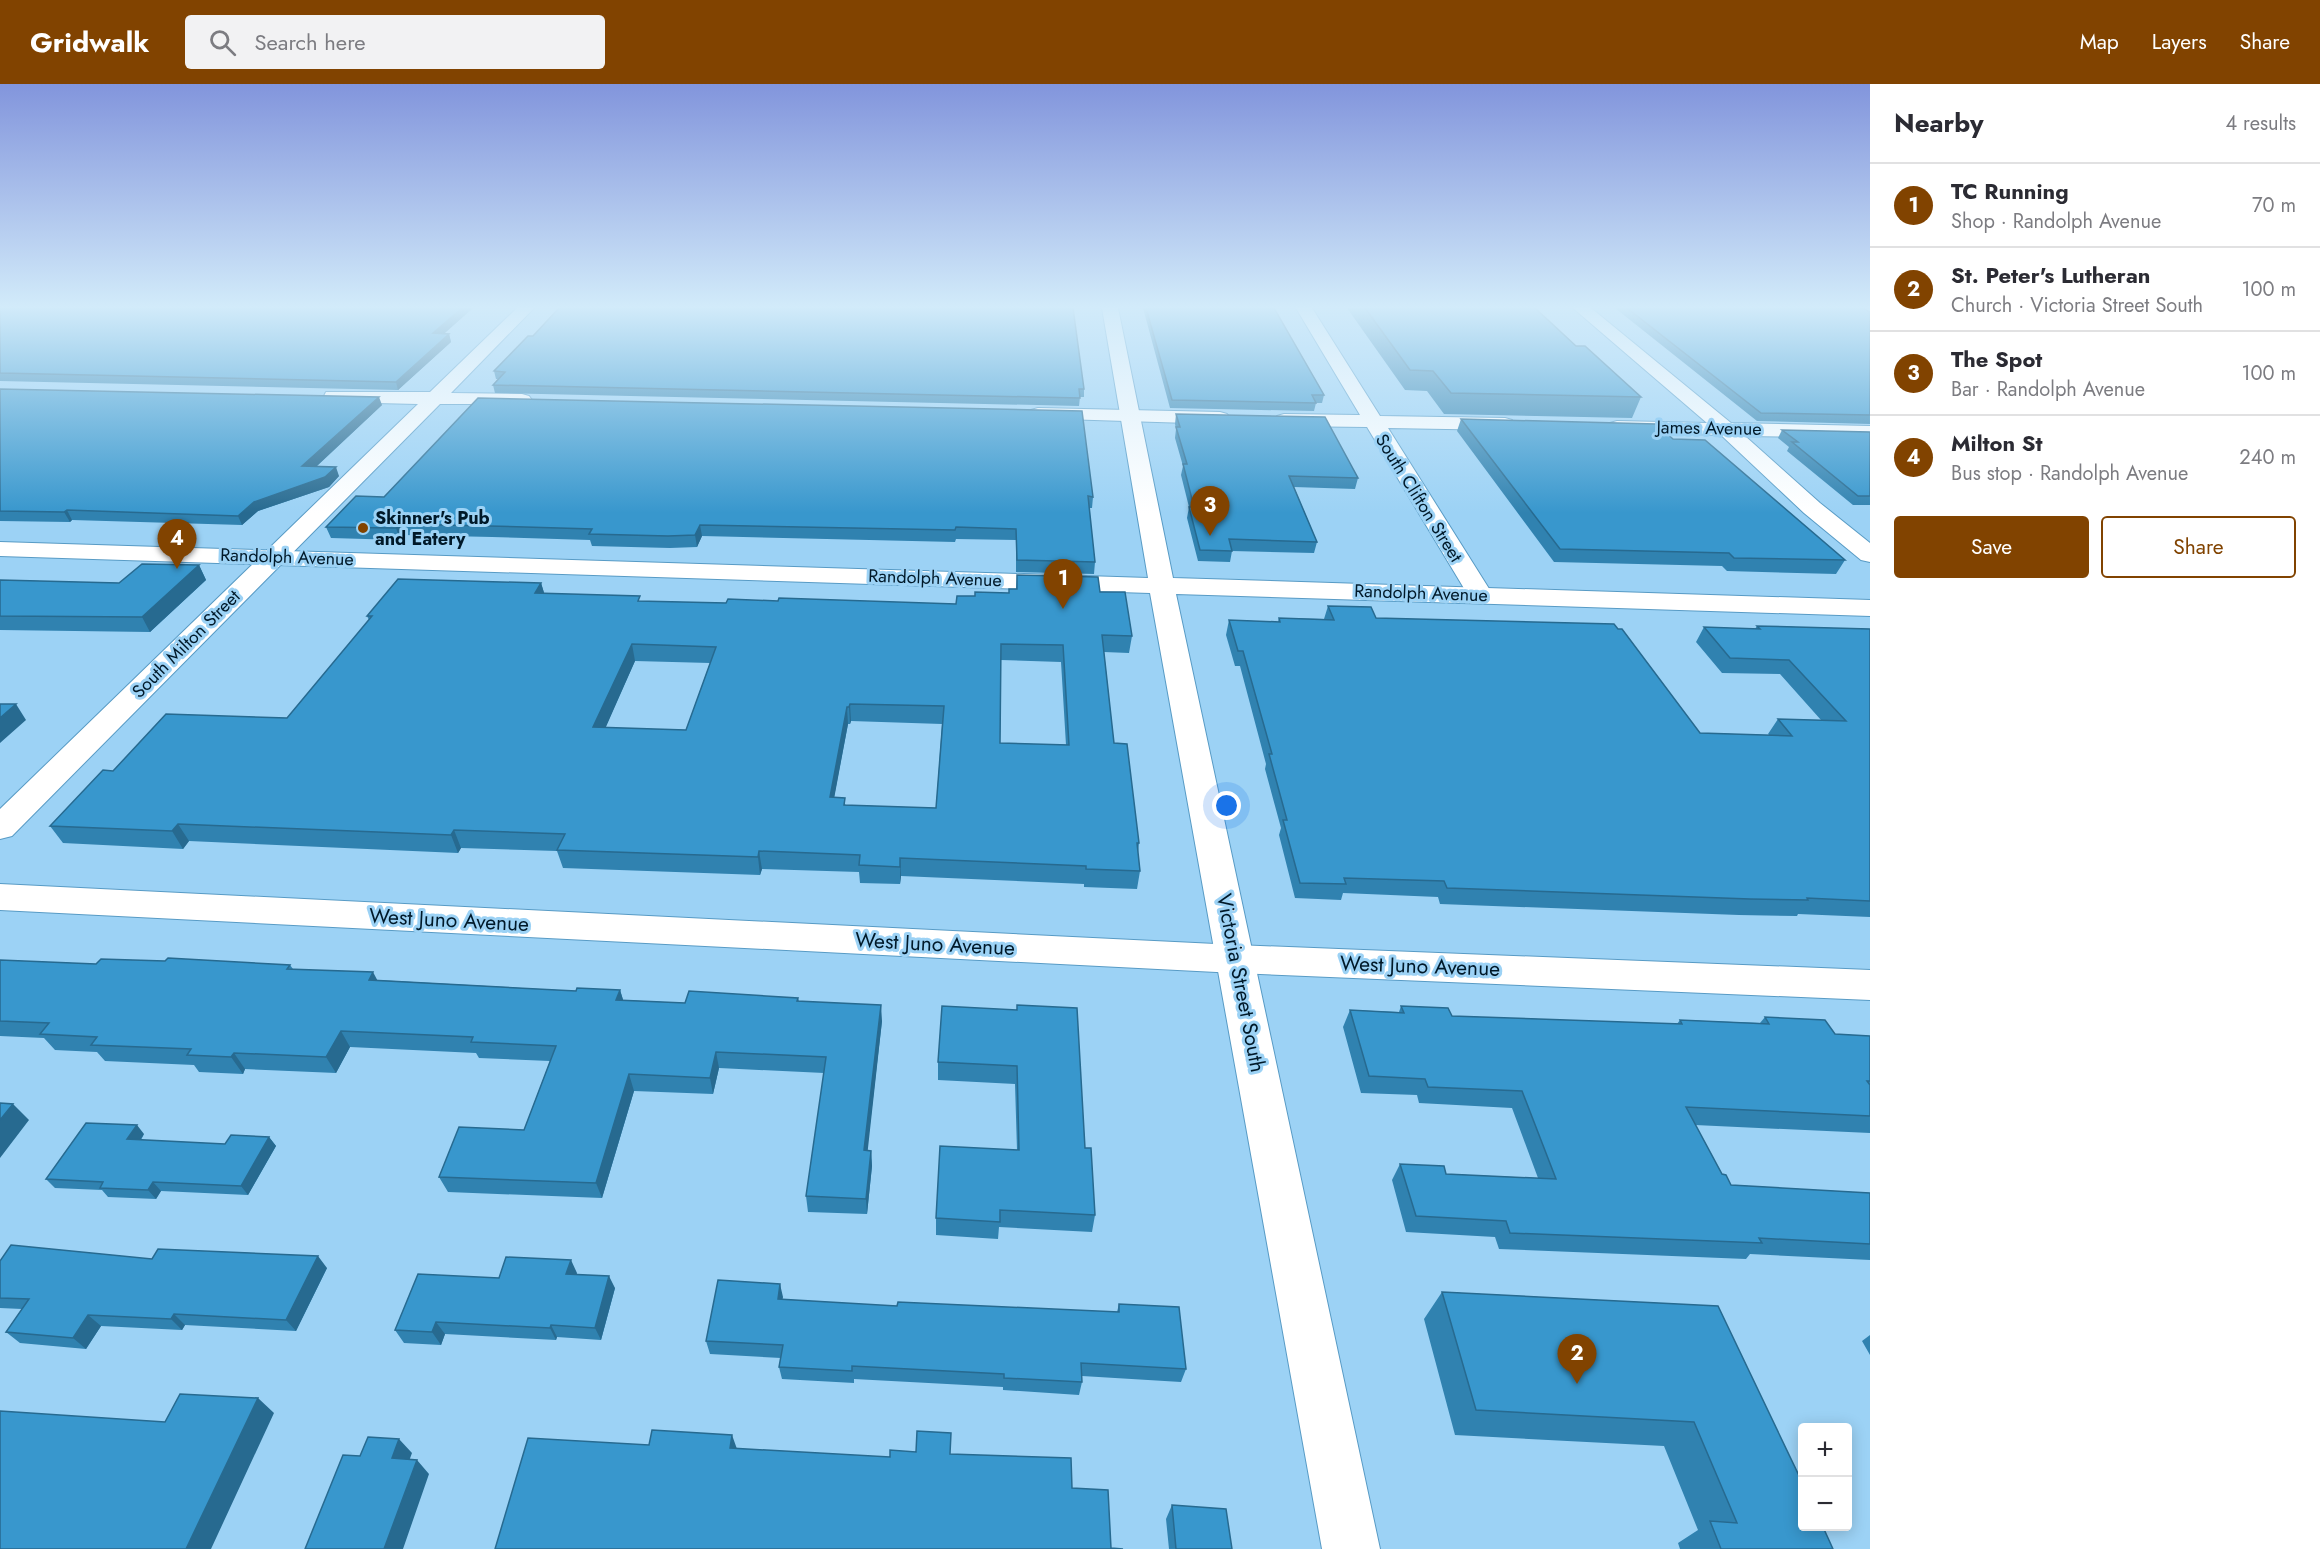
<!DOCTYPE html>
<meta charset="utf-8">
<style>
:root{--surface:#fff;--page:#f2f2f3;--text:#2b2b33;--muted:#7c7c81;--line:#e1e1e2;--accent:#814300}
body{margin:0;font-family:Jost,sans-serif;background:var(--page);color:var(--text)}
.controls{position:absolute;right:18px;bottom:18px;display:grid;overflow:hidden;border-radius:6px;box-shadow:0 3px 15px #0003}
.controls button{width:54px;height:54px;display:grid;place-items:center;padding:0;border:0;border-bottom:2px solid var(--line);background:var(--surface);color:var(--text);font:30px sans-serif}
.you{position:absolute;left:1227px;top:722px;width:21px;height:21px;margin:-15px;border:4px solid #fff;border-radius:50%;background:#1a73e8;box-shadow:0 0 0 9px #1a73e833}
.badge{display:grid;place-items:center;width:39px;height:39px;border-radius:50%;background:var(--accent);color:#fff;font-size:20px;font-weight:700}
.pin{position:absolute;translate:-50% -50px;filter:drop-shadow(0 2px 3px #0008)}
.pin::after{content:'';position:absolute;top:32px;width:21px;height:18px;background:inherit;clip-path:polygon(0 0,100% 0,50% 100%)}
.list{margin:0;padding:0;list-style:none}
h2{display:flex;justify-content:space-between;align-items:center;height:78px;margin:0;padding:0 24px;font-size:26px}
h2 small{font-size:20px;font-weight:400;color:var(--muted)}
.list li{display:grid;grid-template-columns:39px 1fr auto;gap:18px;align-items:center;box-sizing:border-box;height:84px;padding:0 24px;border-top:2px solid var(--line)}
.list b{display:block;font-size:22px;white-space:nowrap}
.list p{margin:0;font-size:20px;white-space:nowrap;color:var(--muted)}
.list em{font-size:20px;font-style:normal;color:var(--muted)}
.actions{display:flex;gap:12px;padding:18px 24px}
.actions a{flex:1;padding:14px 0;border:2px solid var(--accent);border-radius:6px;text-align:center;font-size:21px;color:var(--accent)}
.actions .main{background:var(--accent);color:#fff}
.icon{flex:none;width:33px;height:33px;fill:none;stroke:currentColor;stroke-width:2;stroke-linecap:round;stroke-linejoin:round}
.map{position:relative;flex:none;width:1870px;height:1465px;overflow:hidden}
header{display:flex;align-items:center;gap:36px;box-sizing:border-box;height:84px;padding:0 30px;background:var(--accent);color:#fff}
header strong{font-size:28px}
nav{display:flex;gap:33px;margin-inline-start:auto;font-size:21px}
.search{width:420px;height:54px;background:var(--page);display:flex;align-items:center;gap:15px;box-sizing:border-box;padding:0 21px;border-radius:6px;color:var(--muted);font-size:22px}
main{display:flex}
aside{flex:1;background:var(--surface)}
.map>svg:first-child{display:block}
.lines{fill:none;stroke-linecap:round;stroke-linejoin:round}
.street-casing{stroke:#589bc5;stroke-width:2}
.secondary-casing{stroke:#589bc5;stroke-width:2}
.street{fill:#fff;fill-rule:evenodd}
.secondary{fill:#fff;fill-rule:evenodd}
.wall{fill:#3082b0;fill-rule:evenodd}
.shaded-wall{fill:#276a90}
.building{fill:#3897cd;stroke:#276a90;stroke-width:1.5;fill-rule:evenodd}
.poi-dot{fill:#814300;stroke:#9cd2f5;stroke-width:2}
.labels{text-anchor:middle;stroke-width:6;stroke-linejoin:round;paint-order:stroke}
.far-street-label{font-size:18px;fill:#001929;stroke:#9cd2f5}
.far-poi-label{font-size:18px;font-weight:bold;fill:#001929;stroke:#9cd2f5;text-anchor:start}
.street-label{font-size:21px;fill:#001929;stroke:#9cd2f5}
</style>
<header>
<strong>Gridwalk</strong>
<div class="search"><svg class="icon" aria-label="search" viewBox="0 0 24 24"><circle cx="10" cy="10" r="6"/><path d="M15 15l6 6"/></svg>Search here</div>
<nav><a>Map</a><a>Layers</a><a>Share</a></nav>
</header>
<main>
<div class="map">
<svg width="1870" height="1465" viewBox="0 0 1870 1465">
<rect width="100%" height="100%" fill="#9cd2f5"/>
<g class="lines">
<!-- street casing -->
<g class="street-casing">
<path id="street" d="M 517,224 L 534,224 L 451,309 L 522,310 L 529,312 L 532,316 L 529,320 L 440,320 L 12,752 L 0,755 L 0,725 L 418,320 L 333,318 L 326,316 L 324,312 L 326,308 L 430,308 Z
M 1296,224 L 1312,224 L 1380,332 L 1505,334 L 1512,336 L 1515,340 L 1512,344 L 1505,346 L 1388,344 L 1493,511 L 1489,516 L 1480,519 L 1471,516 L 1367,343 L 1284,342 L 1277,340 L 1274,336 L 1277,332 L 1284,330 L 1360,331 Z
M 1573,224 L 1591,224 L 1731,339 L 1870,342 L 1870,354 L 1745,352 L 1820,419 L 1870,459 L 1870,478 L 1861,476 L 1804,429 L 1721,351 L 1610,347 L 1607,343 L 1610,339 L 1617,337 L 1707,339 Z
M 1038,324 L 1220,328 L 1227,330 L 1230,334 L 1227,338 L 1220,340 L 1031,334 L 1028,330 L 1031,326 Z
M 0,800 L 1236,861 L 1870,886 L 1870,916 L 1236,889 L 0,826 Z"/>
</g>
<!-- secondary casing -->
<g class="secondary-casing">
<path id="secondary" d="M 1102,224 L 1118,224 L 1173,494 L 1870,516 L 1870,532 L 1176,510 L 1380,1465 L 1322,1465 L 1150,509 L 0,472 L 0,458 L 1148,494 Z"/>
</g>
<!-- street -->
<use href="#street" class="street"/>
<!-- secondary -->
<use href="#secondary" class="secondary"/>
</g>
<!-- wall -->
<path class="wall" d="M 0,224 L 473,224 L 444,249 L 449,250 L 451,258 L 398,306 L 0,297 Z
M 1143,224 L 1274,224 L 1324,311 L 1322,319 L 1316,319 L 1314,327 L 1170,324 Z
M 1347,224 L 1535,224 L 1576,262 L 1641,313 L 1632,334 L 1444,330 L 1427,307 L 1405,306 Z
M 1615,224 L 1863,224 L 1870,228 L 1870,340 L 1757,337 Z
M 494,287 L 1084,305 L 1084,313 L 1080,313 L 1079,322 L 495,309 L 493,301 L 498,295 L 496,295 Z
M 0,305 L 382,321 L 316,383 L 339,392 L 329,403 L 258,427 L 242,441 L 72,436 L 70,438 L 0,437 Z
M 1176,330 L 1358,394 L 1355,405 L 1294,403 L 1317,458 L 1314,469 L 1232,467 L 1230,478 L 1198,477 L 1187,434 L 1189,423 L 1181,391 L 1183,382 L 1175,354 L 1176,345 L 1175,340 Z
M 1461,335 L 1673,355 L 1845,476 L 1836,490 L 1727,487 L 1722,482 L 1554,478 L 1457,347 Z
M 1782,346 L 1870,348 L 1870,421 L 1853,421 L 1787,367 L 1789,363 L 1778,354 Z
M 384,413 L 1093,413 L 1092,424 L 1089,424 L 1095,478 L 1094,490 L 1016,488 L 1016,456 L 956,455 L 955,458 L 702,452 L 697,463 L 670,464 L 592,462 L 590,456 L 492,453 L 404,451 L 400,456 L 331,454 L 326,443 Z
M 199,481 L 206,496 L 150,548 L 0,546 L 0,496 L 119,499 Z
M 1017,491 L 1100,508 L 1132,552 L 1129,569 L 1104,568 L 1114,659 L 1139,759 L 1138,769 L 1140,787 L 1137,805 L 1084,803 L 1084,800 L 901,792 L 900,800 L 860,799 L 859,788 L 762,785 L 760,791 L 563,784 L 557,767 L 461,764 L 458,769 L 189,757 L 183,765 L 63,759 L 50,742 L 113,687 L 287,634 L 369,536 L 367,532 L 541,499 L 544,509 L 641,517 L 726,519 L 956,520 L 975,512 L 1009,509 L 1016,505 ZM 1001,576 L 1061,578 L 1066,661 L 1000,659 ZM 635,577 L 710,579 L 686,646 L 605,644 ZM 851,637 L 942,640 L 936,724 L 846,721 L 834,713 L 848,640 L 850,640 Z
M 1328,522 L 1376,534 L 1700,649 L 1769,651 L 1768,650 L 1778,635 L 1821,636 L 1780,590 L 1722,589 L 1696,558 L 1704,543 L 1755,545 L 1757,542 L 1870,545 L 1870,833 L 1798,830 L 1797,832 L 1739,831 L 1440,820 L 1438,813 L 1343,809 L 1341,816 L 1295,814 L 1279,751 L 1281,744 L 1265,685 L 1266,680 L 1240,582 L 1235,582 L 1226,551 L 1229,536 L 1278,538 L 1279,534 L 1324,535 Z
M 0,876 L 96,880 L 165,877 L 290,881 L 293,885 L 377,896 L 576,907 L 620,906 L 623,916 L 685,919 L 798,914 L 799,917 L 882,937 L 867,1066 L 871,1067 L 872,1082 L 867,1130 L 808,1128 L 806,1112 L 824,989 L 719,984 L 713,1010 L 634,1007 L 602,1114 L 448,1108 L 439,1093 L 524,1046 L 550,977 L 479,974 L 476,969 L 350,963 L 336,989 L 245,985 L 243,990 L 199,988 L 194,981 L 105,977 L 97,968 L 55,966 L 44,954 L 0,952 Z
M 1401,922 L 1452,932 L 1677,940 L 1680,936 L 1760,939 L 1765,933 L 1835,950 L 1870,952 L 1870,1049 L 1695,1041 L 1722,1090 L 1731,1101 L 1870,1109 L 1870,1176 L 1750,1170 L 1746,1175 L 1499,1165 L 1495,1153 L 1406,1148 L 1392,1096 L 1400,1080 L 1446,1090 L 1538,1094 L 1512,1024 L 1419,1019 L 1417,1011 L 1361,1009 L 1343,943 L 1350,926 L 1399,928 Z
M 1016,926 L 1085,1064 L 1095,1131 L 1092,1148 L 999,1143 L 998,1155 L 936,1151 L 936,1134 L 1017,1066 L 1015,1000 L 938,996 L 938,978 Z
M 144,1050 L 141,1056 L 225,1060 L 269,1053 L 276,1062 L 248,1111 L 161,1107 L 156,1115 L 108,1113 L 102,1106 L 55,1104 L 46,1095 Z
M 152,1175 L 327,1184 L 296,1247 L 185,1241 L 182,1246 L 101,1242 L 86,1265 L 20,1259 L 6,1248 L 22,1225 L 0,1224 L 0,1177 Z
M 577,1189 L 576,1190 L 615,1204 L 601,1256 L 557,1253 L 556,1256 L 445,1250 L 441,1261 L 404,1259 L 395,1246 L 499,1194 Z
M 780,1200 L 782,1216 L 897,1222 L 1117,1228 L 1119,1220 L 1186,1285 L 1181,1298 L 1082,1292 L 1082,1298 L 1079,1311 L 1003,1306 L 1003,1303 L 854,1295 L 854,1299 L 782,1295 L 779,1283 L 781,1274 L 710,1270 L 706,1257 Z
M 1442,1208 L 1718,1222 L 1833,1465 L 1680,1465 L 1678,1459 L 1698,1446 L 1664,1362 L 1455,1351 L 1424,1235 Z
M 1870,1251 L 1870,1271 L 1862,1257 Z
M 1172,1421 L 1232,1465 L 1169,1465 L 1166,1435 Z"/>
<!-- shaded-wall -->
<path class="shaded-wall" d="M 462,224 L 473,224 L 436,257 L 433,249 Z
M 449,250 L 451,258 L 398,306 L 396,298 Z
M 379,313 L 382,321 L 306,392 L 302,382 Z
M 336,383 L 339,392 L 329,403 L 258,427 L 242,441 L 238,432 L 254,418 Z
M 67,426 L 72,436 L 70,438 L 64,428 Z
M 400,440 L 404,451 L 400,456 L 396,444 Z
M 700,441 L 702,452 L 697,463 L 695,451 Z
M 199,481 L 206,496 L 150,548 L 142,533 Z
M 541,499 L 546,515 L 535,509 Z
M 632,560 L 635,577 L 598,661 L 593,643 Z
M 16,620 L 26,636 L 0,659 L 0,634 Z
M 850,620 L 851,637 L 850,640 L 849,623 Z
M 847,623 L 848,640 L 831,731 L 830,713 Z
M 178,740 L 189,757 L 183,765 L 172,747 Z
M 454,746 L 461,764 L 458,769 L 451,751 Z
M 759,767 L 762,785 L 760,791 L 758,773 Z
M 900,774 L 901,792 L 900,800 Z
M 373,888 L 382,905 L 369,896 Z
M 620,906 L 625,922 L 616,916 Z
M 881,921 L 882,937 L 866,1082 L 864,1066 Z
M 341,947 L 350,963 L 336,989 L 326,973 Z
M 716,968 L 719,984 L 713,1010 L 710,994 Z
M 234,969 L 245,985 L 243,990 L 231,973 Z
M 629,990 L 634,1007 L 602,1114 L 596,1099 Z
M 13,1020 L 29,1036 L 0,1074 L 0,1036 Z
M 137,1041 L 144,1050 L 135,1064 L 127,1055 Z
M 269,1053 L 276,1062 L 248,1111 L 241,1102 Z
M 871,1067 L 872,1082 L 867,1130 L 866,1115 Z
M 153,1098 L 161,1107 L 156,1115 L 148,1106 Z
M 318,1172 L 327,1184 L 296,1247 L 286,1236 Z
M 571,1176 L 577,1189 L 573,1202 L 566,1190 Z
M 609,1192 L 615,1204 L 601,1256 L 595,1244 Z
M 780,1200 L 783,1213 L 780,1229 L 778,1215 Z
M 174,1230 L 185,1241 L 182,1246 L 171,1235 Z
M 88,1231 L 101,1242 L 86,1265 L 73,1254 Z
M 436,1238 L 445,1250 L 441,1261 L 432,1248 Z
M 551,1241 L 557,1253 L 556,1256 L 550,1244 Z
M 258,1314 L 274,1329 L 211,1465 L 186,1465 Z
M 732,1351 L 737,1365 L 730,1364 Z
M 399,1355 L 412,1369 L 405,1388 L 392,1374 Z
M 417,1376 L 429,1390 L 403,1465 L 384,1465 Z"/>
<!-- building -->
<path class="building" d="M 0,224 L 462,224 L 433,249 L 449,250 L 396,298 L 0,289 Z
M 559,224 L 1073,224 L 1084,305 L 1079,305 L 1080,314 L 493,301 L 505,288 L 494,287 L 528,252 L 533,252 Z
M 1146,224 L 1274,224 L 1324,311 L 1312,311 L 1316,319 L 1172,316 Z
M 1365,224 L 1535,224 L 1576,262 L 1585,262 L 1641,313 L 1451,309 L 1433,287 L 1410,286 Z
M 1627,224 L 1863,224 L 1870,228 L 1870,331 L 1761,329 Z
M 0,305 L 379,313 L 302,382 L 336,383 L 325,393 L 254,418 L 238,432 L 67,426 L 64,428 L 0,427 Z
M 478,314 L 1082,327 L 1093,413 L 1088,412 L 1095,478 L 1017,476 L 1016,445 L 956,443 L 955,446 L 700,441 L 695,451 L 668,452 L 589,450 L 592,445 L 489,442 L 400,440 L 396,444 L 326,443 L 356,412 L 384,413 Z
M 1176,330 L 1325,333 L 1358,394 L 1289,392 L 1317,458 L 1229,455 L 1232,467 L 1200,466 L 1189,423 L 1194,423 L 1183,380 L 1187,380 L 1176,343 L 1180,343 Z
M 1461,335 L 1656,340 L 1673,355 L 1705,356 L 1845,476 L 1734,474 L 1729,469 L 1560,465 Z
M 1782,346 L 1870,348 L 1870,412 L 1858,412 L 1792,358 L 1798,358 Z
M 142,480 L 199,481 L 142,533 L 0,532 L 0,496 L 119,499 Z
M 1017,491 L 1098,493 L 1100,508 L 1125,508 L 1132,552 L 1102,551 L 1114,659 L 1127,660 L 1139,759 L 1137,759 L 1140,787 L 1086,785 L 1086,782 L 900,774 L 900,783 L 859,781 L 860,771 L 759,767 L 758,773 L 557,766 L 565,750 L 454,746 L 451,751 L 178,740 L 172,747 L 50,742 L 103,686 L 113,687 L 166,630 L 287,634 L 372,532 L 367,532 L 398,495 L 541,499 L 535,509 L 640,512 L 638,517 L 726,519 L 728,515 L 778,517 L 779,514 L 956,520 L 957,512 L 975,512 L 975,508 L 1009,509 L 1009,505 L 1017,505 ZM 632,560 L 716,563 L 686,646 L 593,643 ZM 1001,560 L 1063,561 L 1069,661 L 1000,659 ZM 850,620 L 944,622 L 936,724 L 844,721 L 845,714 L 830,713 L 847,623 L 849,623 Z
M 1328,522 L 1371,523 L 1376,534 L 1614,540 L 1618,545 L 1622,545 L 1700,649 L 1792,652 L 1778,635 L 1846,637 L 1789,576 L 1730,574 L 1704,543 L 1760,545 L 1757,542 L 1870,545 L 1870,817 L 1807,814 L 1808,816 L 1750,815 L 1447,804 L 1444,797 L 1344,794 L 1346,800 L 1300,799 L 1283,736 L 1287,736 L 1269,670 L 1272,670 L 1243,567 L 1238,567 L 1229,536 L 1280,538 L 1279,534 L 1334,536 Z
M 0,620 L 16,620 L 0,634 Z
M 168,874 L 290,881 L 287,885 L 373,888 L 369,896 L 576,907 L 577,904 L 620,906 L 616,916 L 685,919 L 689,907 L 798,914 L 797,917 L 881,921 L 864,1066 L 871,1067 L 866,1115 L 806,1112 L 826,973 L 716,968 L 710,994 L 629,990 L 596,1099 L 439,1093 L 459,1043 L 524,1046 L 556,962 L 471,958 L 473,953 L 341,947 L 326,973 L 234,969 L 231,973 L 187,971 L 191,965 L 91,961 L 97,953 L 40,950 L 49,939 L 0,937 L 0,876 L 96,880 L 101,875 L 165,877 Z
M 1017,921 L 1077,924 L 1085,1064 L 1091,1064 L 1095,1131 L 1000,1126 L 1000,1138 L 936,1134 L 940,1062 L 1019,1066 L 1017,982 L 938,978 L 942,922 L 1017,926 Z
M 1401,922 L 1448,924 L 1452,932 L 1682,940 L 1680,936 L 1769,940 L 1765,933 L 1825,936 L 1835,950 L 1870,952 L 1870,997 L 1867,997 L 1870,1001 L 1870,1032 L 1686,1023 L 1722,1090 L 1726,1091 L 1731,1101 L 1870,1109 L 1870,1160 L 1759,1154 L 1762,1159 L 1510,1149 L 1506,1137 L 1416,1132 L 1400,1080 L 1444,1082 L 1446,1090 L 1556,1095 L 1522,1007 L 1428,1003 L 1425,995 L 1369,992 L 1350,926 L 1404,929 Z
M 0,1019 L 13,1020 L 0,1036 Z
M 86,1039 L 137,1041 L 127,1055 L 225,1060 L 231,1051 L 269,1053 L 241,1102 L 153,1098 L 148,1106 L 100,1104 L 103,1098 L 46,1095 Z
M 11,1161 L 152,1175 L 158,1165 L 318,1172 L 286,1236 L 174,1230 L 171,1235 L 88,1231 L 73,1254 L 6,1248 L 29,1215 L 0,1214 L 0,1177 Z
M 506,1173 L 571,1176 L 566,1190 L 609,1192 L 595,1244 L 551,1241 L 550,1244 L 436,1238 L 432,1248 L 395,1246 L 418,1190 L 499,1194 Z
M 718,1196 L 780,1200 L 778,1215 L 897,1222 L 898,1218 L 1119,1228 L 1119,1220 L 1179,1223 L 1186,1285 L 1081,1279 L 1082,1298 L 1004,1294 L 1004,1290 L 852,1282 L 852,1287 L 779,1283 L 783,1261 L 706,1257 Z
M 1442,1208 L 1718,1222 L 1803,1400 L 1803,1443 L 1823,1443 L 1833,1465 L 1721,1465 L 1710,1437 L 1737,1439 L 1694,1338 L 1476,1326 Z
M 180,1310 L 258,1314 L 186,1465 L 0,1465 L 0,1327 L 165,1338 Z
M 652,1346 L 732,1351 L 730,1364 L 890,1373 L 890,1366 L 916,1368 L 917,1347 L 951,1349 L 950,1370 L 1071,1374 L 1072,1404 L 1108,1406 L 1111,1464 L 1123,1465 L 495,1465 L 528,1354 L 649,1361 Z
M 368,1353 L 399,1355 L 392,1374 L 417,1376 L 384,1465 L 305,1465 L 343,1371 L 360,1372 Z
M 1172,1421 L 1226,1425 L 1232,1465 L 1176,1465 Z"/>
<!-- sky -->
<linearGradient id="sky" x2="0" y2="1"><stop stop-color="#8295dc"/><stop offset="0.52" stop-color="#d2ebfa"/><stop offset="1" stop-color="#d2ebfa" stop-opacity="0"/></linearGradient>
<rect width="1870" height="429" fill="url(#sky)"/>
<!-- markers -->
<circle class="poi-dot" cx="363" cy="444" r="6"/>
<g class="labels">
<!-- far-street labels -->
<g class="far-street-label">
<text transform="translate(1709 344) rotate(1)" y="6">James Avenue</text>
<text transform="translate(1419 414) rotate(58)" y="6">South Clifton Street</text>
<text transform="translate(287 473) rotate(2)" y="6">Randolph Avenue</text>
<text transform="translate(935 494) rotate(2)" y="6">Randolph Avenue</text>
<text transform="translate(1421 509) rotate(2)" y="6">Randolph Avenue</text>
<text transform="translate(186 560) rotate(-45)" y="6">South Milton Street</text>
</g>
<!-- far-poi labels -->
<g class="far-poi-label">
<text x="375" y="440">Skinner's Pub<tspan x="375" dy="21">and Eatery</tspan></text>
</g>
<!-- street labels -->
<g class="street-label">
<text transform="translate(449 836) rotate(3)" y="7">West Juno Avenue</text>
<text transform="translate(935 860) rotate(3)" y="7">West Juno Avenue</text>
<text transform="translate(1420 882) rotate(2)" y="7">West Juno Avenue</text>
<text transform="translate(1241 899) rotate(79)" y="7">Victoria Street South</text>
</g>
</g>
</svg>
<div class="controls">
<button>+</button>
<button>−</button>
</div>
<div class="you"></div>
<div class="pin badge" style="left:1063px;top:525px">1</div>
<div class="pin badge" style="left:1577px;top:1300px">2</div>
<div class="pin badge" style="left:1210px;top:452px">3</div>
<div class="pin badge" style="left:177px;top:485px">4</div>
</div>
<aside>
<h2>Nearby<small>4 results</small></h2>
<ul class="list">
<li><span class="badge">1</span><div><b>TC Running</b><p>Shop · Randolph Avenue</p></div><em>70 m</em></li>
<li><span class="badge">2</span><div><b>St. Peter's Lutheran</b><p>Church · Victoria Street South</p></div><em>100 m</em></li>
<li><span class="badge">3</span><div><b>The Spot</b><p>Bar · Randolph Avenue</p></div><em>100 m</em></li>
<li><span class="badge">4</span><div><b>Milton St</b><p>Bus stop · Randolph Avenue</p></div><em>240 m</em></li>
</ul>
<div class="actions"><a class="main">Save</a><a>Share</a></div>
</aside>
</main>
